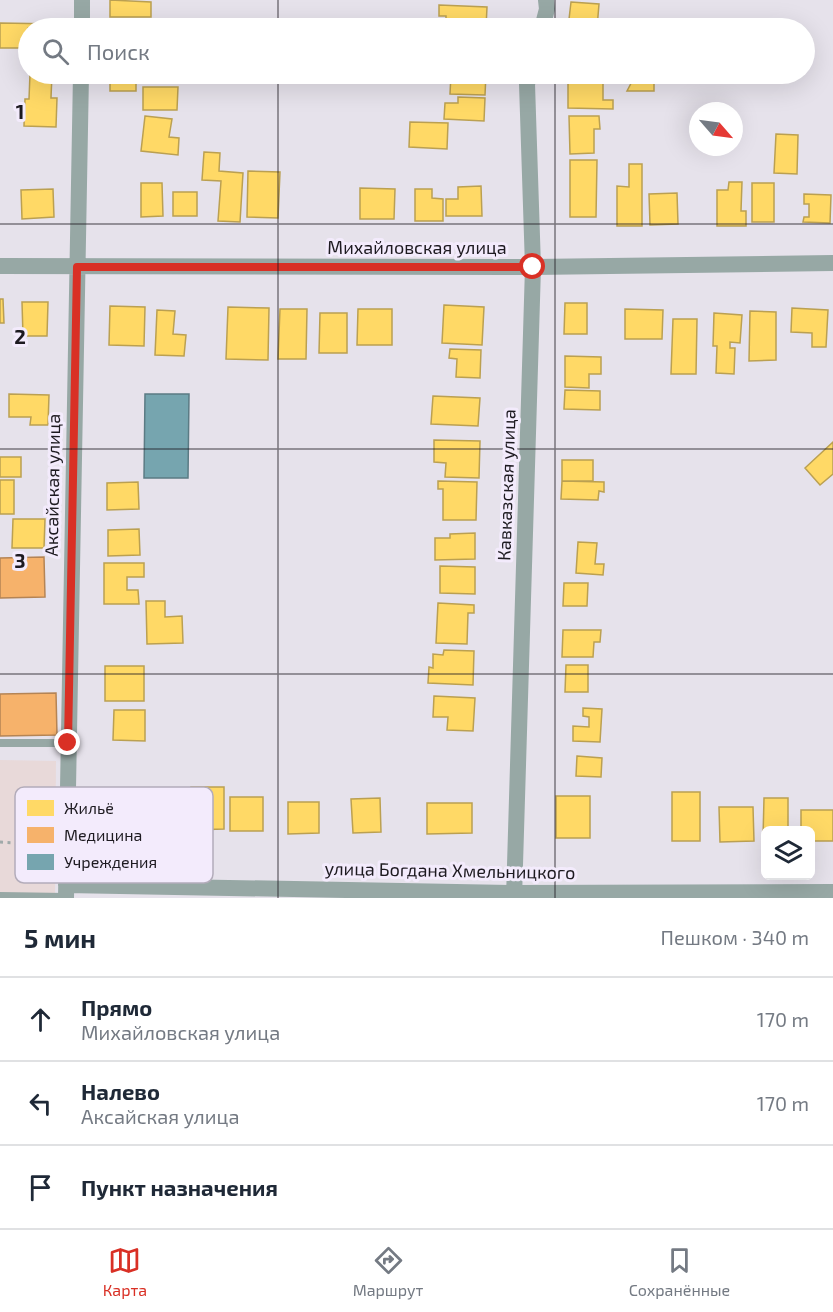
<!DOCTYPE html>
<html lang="ru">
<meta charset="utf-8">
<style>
:root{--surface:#fff;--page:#f6f6f7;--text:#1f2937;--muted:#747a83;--line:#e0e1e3;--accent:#d93025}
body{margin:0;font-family:"Exo 2",sans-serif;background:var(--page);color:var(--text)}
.controls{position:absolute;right:18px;bottom:18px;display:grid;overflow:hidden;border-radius:9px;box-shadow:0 6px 24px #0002}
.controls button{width:54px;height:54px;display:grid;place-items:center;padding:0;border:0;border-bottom:2px solid var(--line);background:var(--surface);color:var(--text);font:30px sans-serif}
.compass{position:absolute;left:689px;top:102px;width:54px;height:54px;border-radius:50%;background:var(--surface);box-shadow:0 6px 24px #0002;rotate:118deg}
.stop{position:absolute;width:18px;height:18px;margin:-14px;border:4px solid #d93025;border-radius:50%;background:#fff}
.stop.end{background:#d93025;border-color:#fff;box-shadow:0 2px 6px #0008}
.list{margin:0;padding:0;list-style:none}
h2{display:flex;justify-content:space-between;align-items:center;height:78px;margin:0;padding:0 24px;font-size:26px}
h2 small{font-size:20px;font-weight:400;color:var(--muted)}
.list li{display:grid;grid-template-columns:39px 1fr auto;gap:18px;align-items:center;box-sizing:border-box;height:84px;padding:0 24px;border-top:2px solid var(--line)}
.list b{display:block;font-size:22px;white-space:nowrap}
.list p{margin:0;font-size:20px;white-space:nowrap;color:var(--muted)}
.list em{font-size:20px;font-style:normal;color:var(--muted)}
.icon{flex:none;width:33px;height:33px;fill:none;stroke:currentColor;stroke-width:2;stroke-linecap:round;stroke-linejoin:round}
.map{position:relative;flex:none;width:833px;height:898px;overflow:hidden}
.search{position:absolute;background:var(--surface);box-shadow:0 6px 24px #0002;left:18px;right:18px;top:18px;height:66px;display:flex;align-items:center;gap:15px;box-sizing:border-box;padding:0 21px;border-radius:33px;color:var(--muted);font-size:22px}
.sheet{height:330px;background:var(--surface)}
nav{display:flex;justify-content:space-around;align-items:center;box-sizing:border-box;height:84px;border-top:2px solid var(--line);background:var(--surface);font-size:16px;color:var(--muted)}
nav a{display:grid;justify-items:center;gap:3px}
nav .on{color:var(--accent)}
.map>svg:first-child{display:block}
.medical{fill:#e8d9d9}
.homes{fill:#ffd966;stroke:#bba051;stroke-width:1.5}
.health{fill:#f6b26b;stroke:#b58454;stroke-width:1.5}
.public{fill:#76a5af;stroke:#5b7b84;stroke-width:1.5}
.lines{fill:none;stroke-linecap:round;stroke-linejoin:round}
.path{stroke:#9fa9a9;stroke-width:3;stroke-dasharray:3 4.5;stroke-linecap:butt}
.service{stroke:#97a8a5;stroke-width:8}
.minor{stroke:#97a8a5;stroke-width:16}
.route{stroke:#d93025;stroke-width:8}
.grid{fill:none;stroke:#1d1a20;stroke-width:1.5;stroke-opacity:0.55}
.labels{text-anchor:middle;stroke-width:6;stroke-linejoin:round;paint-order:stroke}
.street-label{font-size:18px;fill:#1d1a20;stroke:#f3ebfc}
.key{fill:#f3ebfc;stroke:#b3acba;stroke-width:1.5}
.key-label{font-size:16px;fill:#1d1a20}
.grid-label{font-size:20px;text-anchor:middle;font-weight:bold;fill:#1d1a20;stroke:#f3ebfc;stroke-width:6;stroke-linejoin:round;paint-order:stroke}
</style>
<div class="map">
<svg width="833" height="898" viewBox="0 0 833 898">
<rect width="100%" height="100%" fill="#e6e2eb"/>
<!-- medical -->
<path class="medical" d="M 0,760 L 56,761 L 55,898 L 0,898 Z"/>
<!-- homes -->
<path class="homes" d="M 110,0 L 151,2 L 151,17 L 110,17 Z
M 571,2 L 599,4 L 597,28 L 568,28 Z
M 439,5 L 487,7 L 486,28 L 446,28 L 446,16 L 439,16 Z
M 145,20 L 178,21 L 178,28 L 145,28 Z
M 0,23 L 57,24 L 56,28 L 28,28 L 28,48 L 0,48 Z
M 30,74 L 52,74 L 51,98 L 57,98 L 56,127 L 24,126 L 25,99 L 29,99 Z
M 110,74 L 136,74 L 136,91 L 110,91 Z
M 451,74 L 486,74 L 485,95 L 450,94 Z
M 636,74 L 654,74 L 654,91 L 627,91 Z
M 568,83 L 603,83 L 603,100 L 613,100 L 613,109 L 568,108 Z
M 143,87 L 178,87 L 177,110 L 143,110 Z
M 458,97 L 485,98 L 484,121 L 444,119 L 445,103 L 458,103 Z
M 145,116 L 172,119 L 169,137 L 179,138 L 178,155 L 141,151 Z
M 569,116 L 599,116 L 600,129 L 594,129 L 594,153 L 570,154 Z
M 410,122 L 448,123 L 447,149 L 409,147 Z
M 776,134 L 798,135 L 797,174 L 774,173 Z
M 204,152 L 220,153 L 219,171 L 243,173 L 240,222 L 218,221 L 221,181 L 202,180 Z
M 570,160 L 597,160 L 596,217 L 570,217 Z
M 629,164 L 642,164 L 642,226 L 617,226 L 617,186 L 629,187 Z
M 248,171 L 280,172 L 278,218 L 247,217 Z
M 729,182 L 742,182 L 741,211 L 746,211 L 746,226 L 717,226 L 717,190 L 728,190 Z
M 141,183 L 162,183 L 163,216 L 141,217 Z
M 752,183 L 774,183 L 774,222 L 752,222 Z
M 481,186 L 482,216 L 446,216 L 446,199 L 458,199 L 458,187 Z
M 360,188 L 395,189 L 394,219 L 360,219 Z
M 53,189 L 54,217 L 22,219 L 21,190 Z
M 415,189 L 432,189 L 432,198 L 443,199 L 443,221 L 415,221 Z
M 173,192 L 197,192 L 197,216 L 173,216 Z
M 677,193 L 678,224 L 650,225 L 649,194 Z
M 804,194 L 831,195 L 830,223 L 803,222 L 804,217 L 809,217 L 809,204 L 804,204 Z
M 0,299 L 3,299 L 4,323 L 0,323 Z
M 22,302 L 48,302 L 47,336 L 23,336 Z
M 565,303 L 587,303 L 587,334 L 564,334 Z
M 444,305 L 484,307 L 482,345 L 442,343 Z
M 110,306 L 145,307 L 144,346 L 109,345 Z
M 228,307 L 269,308 L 268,360 L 226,359 Z
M 792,308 L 828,310 L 826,347 L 812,347 L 812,333 L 791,332 Z
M 280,309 L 307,309 L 306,359 L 278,359 Z
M 358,309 L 392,309 L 392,345 L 357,345 Z
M 625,309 L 663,310 L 662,339 L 625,339 Z
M 157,310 L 175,311 L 173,334 L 186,335 L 184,356 L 155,355 Z
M 750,311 L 776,312 L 776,360 L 749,361 Z
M 320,313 L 347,313 L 347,353 L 319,353 Z
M 714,313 L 742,315 L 740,343 L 730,342 L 730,348 L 735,348 L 734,374 L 716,373 L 717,346 L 713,346 Z
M 673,319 L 697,319 L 696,374 L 671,374 Z
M 450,349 L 481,350 L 480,378 L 456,377 L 457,359 L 449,358 Z
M 565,356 L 601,357 L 601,374 L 589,374 L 589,388 L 565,387 Z
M 565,390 L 600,391 L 600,410 L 564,409 Z
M 9,394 L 49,395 L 48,425 L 30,425 L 31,417 L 9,417 Z
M 433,396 L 480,398 L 478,426 L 431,424 Z
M 434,440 L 480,441 L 479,478 L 445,477 L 446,463 L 434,462 Z
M 833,442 L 833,474 L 820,485 L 805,468 Z
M 0,457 L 21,457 L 21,477 L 0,477 Z
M 562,460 L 593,460 L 593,481 L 562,481 Z
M 0,480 L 14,480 L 14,514 L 0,514 Z
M 438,481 L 477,482 L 476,520 L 443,520 L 443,489 L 438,489 Z
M 562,481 L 604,482 L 604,492 L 599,491 L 598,500 L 561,499 Z
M 138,482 L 139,509 L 107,510 L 107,483 Z
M 13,519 L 45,519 L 44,548 L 12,548 Z
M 139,529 L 140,555 L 108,556 L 108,530 Z
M 475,533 L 475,559 L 435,560 L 435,538 L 450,538 L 450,534 Z
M 578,542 L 597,543 L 595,564 L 604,564 L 603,575 L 576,573 Z
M 104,563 L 144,563 L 144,577 L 127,577 L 127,590 L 138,590 L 139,604 L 104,604 Z
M 440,566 L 475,567 L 475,594 L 440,593 Z
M 564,583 L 588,583 L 587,606 L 563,606 Z
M 146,601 L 165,601 L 165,617 L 182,616 L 183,643 L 147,644 Z
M 438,603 L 474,605 L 474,613 L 468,613 L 467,644 L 436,643 Z
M 563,630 L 601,630 L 600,642 L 594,642 L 593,657 L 562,657 Z
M 444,650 L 474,651 L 473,685 L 428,683 L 429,667 L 433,668 L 433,654 L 443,655 Z
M 566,665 L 588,665 L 588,692 L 565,692 Z
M 105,666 L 144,666 L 144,701 L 105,701 Z
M 434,696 L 475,698 L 473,731 L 447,730 L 448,717 L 433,717 Z
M 583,708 L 602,709 L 600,742 L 573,741 L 573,726 L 589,727 L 589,717 L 583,716 Z
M 114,710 L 145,710 L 145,741 L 113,740 Z
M 577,756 L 602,758 L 601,777 L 576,776 Z
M 191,787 L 224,787 L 224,829 L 192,830 Z
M 672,792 L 700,792 L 700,841 L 672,841 Z
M 556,796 L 590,796 L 590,838 L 556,838 Z
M 230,797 L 263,797 L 263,831 L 230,831 Z
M 380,798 L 381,832 L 353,833 L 351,799 Z
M 764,798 L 788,798 L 788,830 L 766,830 L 766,838 L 763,838 Z
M 288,802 L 319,802 L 319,833 L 288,834 Z
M 427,803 L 472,803 L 472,833 L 427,834 Z
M 719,807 L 753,807 L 754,841 L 720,842 Z
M 801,810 L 833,810 L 833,841 L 810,841 L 810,830 L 801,830 Z"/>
<!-- health -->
<path class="health" d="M 44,557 L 45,597 L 0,598 L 0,558 Z
M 56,693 L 57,735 L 0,736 L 0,694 Z"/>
<!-- public -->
<path class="public" d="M 145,394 L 189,394 L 188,478 L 144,478 Z"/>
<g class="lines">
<!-- path -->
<path class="path" d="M 0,842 L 49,845"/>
<!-- service -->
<path class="service" d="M 0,743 L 68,743
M 0,896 L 66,897"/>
<!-- minor -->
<path class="minor" d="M 82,28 L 82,0
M 542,28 L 547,9 L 546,0
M 0,266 L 533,267 L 833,263
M 66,885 L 514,893 L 833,892
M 66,898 L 81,74
M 514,898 L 533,267 L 527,84 L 530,74"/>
</g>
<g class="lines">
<!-- route -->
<path class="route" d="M 68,743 L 77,267 L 533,267"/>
</g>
<!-- grid -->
<path class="grid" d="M 278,0 L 278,28M 555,0 L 555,28M 278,74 L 278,898M 555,74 L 555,898M 0,224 L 833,224M 0,449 L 833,449M 0,674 L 833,674"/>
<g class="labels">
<!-- street labels -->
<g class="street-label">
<text x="417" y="254">Михайловская улица</text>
<text transform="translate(53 485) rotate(-89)" y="6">Аксайская улица</text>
<text transform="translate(507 485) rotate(-88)" y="6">Кавказская улица</text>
<text transform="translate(450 871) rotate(1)" y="6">улица Богдана Хмельницкого</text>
</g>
</g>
<!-- legend -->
<rect x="15" y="787" width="198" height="96" rx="9" class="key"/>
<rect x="27" y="800" width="27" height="16" fill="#ffd966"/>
<rect x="27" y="827" width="27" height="16" fill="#f6b26b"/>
<rect x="27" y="854" width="27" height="16" fill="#76a5af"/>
<g class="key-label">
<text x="64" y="814">Жильё</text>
<text x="64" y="841">Медицина</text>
<text x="64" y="868">Учреждения</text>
</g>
<g class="grid-label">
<text x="20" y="119">1</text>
<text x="20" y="344">2</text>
<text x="20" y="568">3</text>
</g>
</svg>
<div class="controls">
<button><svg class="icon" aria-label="layers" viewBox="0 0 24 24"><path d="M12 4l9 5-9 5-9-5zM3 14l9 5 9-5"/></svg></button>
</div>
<svg class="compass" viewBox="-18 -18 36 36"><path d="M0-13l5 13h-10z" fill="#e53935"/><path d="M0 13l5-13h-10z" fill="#747a83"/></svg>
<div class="stop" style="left:533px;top:267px"></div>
<div class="stop end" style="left:68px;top:743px"></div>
<div class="search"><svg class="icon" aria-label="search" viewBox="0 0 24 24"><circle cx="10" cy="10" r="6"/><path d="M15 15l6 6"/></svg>Поиск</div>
</div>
<section class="sheet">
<h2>5 мин<small>Пешком · 340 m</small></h2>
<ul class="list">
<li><svg class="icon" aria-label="ahead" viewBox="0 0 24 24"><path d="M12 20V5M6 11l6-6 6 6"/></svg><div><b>Прямо</b><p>Михайловская улица</p></div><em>170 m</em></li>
<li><svg class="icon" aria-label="left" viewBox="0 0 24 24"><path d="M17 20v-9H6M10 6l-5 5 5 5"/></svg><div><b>Налево</b><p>Аксайская улица</p></div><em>170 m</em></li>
<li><svg class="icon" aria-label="arrive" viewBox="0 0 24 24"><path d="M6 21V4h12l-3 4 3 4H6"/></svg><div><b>Пункт назначения</b></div></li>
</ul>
</section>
<nav>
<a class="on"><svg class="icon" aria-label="map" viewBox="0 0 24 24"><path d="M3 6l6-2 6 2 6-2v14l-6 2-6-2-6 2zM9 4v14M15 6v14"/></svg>Карта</a>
<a><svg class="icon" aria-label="directions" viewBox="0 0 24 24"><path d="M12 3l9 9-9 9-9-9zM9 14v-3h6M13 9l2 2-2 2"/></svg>Маршрут</a>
<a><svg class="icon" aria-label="saved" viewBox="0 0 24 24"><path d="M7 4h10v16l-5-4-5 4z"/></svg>Сохранённые</a>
</nav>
